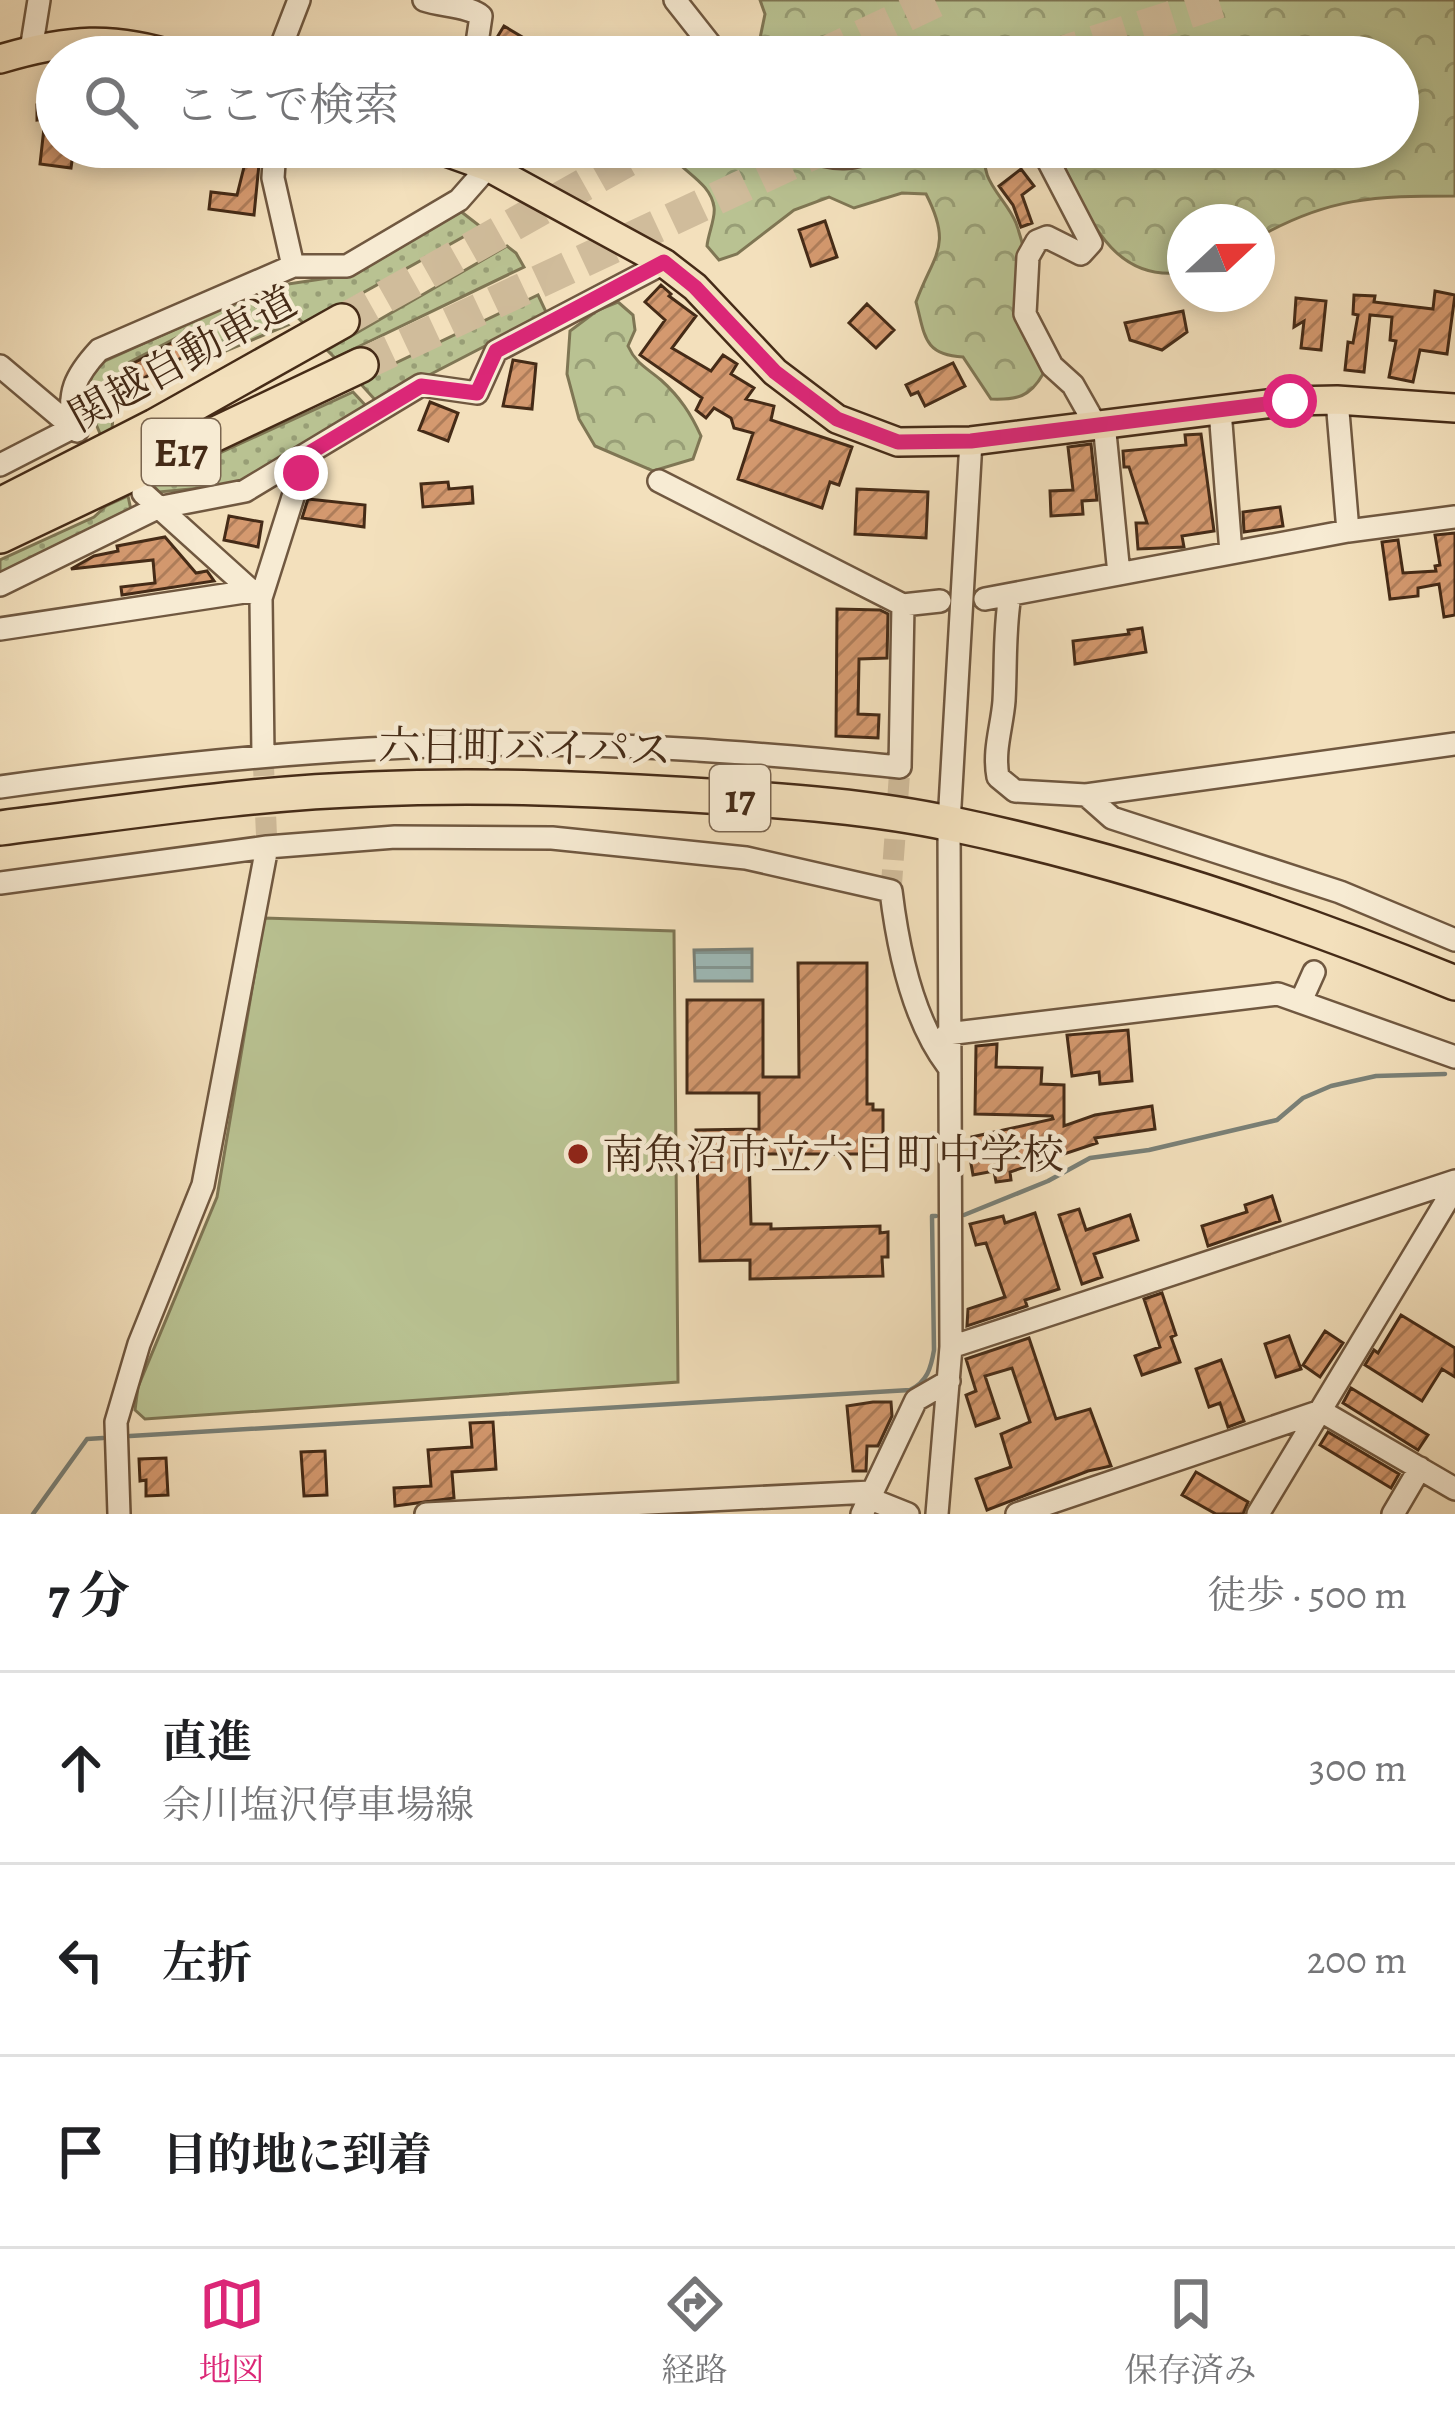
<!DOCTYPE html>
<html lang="ja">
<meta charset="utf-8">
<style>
:root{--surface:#fff;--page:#f2f2f2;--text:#202124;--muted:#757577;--line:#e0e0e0;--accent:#db2777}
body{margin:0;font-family:Alegreya,"Noto Serif JP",serif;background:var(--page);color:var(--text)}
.compass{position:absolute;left:1167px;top:204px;width:108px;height:108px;border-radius:50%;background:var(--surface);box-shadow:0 6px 18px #0003;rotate:68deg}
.stop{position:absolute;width:36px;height:36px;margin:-27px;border:9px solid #db2777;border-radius:50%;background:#fff}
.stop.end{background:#db2777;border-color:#fff;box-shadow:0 3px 12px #0008}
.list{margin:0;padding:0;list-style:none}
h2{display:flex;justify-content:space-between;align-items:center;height:156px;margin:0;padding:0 48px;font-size:51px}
h2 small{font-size:39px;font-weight:400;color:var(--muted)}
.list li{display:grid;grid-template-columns:78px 1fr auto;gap:36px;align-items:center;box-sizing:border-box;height:192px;padding:0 48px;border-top:3px solid var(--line)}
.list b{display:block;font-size:45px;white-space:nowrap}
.list p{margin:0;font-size:39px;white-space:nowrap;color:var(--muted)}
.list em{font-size:39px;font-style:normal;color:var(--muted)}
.icon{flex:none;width:66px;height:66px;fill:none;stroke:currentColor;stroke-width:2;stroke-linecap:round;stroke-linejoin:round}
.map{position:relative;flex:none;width:1455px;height:1514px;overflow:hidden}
.search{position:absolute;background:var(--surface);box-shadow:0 6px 18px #0003;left:36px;right:36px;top:36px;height:132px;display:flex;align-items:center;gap:30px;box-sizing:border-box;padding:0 42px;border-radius:66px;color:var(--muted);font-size:45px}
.sheet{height:732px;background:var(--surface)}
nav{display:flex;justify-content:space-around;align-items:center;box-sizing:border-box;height:168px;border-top:3px solid var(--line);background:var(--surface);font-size:33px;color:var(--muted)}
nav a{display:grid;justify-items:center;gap:6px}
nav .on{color:var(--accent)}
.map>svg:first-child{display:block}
.grass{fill:url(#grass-dots);stroke:#7f7654;stroke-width:3}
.forest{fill:url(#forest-crowns);stroke:#7f7654;stroke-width:3}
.park{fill:#b9c292;stroke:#7f7654;stroke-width:3}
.water{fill:url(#water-rules);stroke:#7a8178;stroke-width:3}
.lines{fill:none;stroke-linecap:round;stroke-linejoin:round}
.stream{stroke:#7a8178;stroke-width:4.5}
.building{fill:url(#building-hatch);stroke:#452b17;stroke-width:3}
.minor-tunnel{stroke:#d0bc9b;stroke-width:21;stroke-dasharray:21 10;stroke-linecap:butt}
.highway-tunnel{stroke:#d0bc9b;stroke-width:33;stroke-dasharray:33 16;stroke-linecap:butt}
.minor-casing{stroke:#705840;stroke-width:26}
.major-casing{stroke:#452b17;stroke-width:32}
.highway-casing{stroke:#452b17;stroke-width:38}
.minor{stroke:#f7ebd3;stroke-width:21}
.major{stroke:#f3e0bc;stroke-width:27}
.highway{stroke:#f3e0bc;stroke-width:33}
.route{stroke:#db2777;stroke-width:15}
.poi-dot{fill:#8f2418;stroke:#f7ebd3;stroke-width:4.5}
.labels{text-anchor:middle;stroke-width:9;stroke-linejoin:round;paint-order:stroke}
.shield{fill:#f7ebd3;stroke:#7a654f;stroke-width:3}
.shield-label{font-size:39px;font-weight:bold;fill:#452b17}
.street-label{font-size:42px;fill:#452b17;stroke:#f7ebd3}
.poi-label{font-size:42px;fill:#452b17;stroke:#f7ebd3;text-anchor:start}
</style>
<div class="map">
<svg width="1455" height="1514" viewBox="0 0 1455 1514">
<defs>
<pattern id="grass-dots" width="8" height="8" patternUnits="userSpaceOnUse" patternTransform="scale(3)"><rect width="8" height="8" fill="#b9c292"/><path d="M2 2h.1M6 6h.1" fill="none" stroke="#989e76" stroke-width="1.8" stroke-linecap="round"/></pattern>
<pattern id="forest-crowns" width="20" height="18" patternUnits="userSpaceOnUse" patternTransform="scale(3)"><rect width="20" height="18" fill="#b9c292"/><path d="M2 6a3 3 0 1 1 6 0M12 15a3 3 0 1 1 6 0" fill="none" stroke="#989e76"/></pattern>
<pattern id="water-rules" width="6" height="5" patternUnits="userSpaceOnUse" patternTransform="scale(3)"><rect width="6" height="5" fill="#9ebbb9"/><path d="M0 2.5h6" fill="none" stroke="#839895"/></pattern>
<pattern id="building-hatch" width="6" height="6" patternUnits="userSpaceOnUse" patternTransform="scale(3)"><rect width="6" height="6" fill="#d4996f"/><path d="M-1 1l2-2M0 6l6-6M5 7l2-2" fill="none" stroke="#ae7d5a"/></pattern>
</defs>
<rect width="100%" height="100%" fill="#f3e0bc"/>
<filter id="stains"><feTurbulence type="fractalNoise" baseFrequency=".00167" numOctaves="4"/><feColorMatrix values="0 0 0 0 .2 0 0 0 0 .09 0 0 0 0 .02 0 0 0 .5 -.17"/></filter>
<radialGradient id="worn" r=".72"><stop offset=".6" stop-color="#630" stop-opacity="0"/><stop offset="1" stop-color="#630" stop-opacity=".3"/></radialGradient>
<!-- grass -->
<path class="grass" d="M 459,210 L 481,227 L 305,325 L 268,287 L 348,275 Z
M 507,246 L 516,253 L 524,267 L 335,358 L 327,350 Z
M 538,295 L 547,314 L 377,402 L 358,381 Z
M 249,296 L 255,306 L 266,302 L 288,325 L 214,356 L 184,348 L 178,337 L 130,362 L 134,374 L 115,385 L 112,430 L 101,436 L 83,393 L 90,375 L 105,361 Z
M 353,392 L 367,407 L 244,484 L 159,492 L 152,484 Z
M 128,496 L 131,510 L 0,577 L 0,560 L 94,517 L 106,506 Z"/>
<!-- forest -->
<path class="forest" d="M 760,0 L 1455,0 L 1455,196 C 1375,196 1329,197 1257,238 L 1257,222 L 1185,222 L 1185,272 C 1106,285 1084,203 1054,147 L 1398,147 L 1398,57 L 733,57 L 759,43 L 765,14 Z
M 668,147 L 988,147 C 975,179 1006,197 1016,223 C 1033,270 1033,326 1043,374 C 1030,397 1017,400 991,399 L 963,357 C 923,355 925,335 916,302 C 934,253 953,247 926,194 L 902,193 L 854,208 L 829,197 L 794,210 L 737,254 L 719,260 L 707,246 C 708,234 716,217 714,207 C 710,179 675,170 668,147 Z
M 618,302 L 633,315 L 635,330 L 628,346 C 636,364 647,368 661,380 C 680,397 691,414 701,436 L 693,459 L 653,471 L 595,446 L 579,419 L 567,374 L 570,331 L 598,310 Z"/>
<!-- park -->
<path class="park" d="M 264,918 L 674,931 L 678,1382 L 145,1419 L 135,1410 L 138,1387 L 217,1197 Z"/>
<!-- water -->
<path class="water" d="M 752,949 L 752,981 L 695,981 L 694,950 Z"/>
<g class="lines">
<!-- stream -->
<path class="stream" d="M 964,1215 L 1048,1181 L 1090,1158 L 1149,1150 L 1277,1120 L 1303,1098 L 1331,1086 L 1376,1076 L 1445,1074
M 130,1436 L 910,1390 C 927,1382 931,1368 934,1350 L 932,1216 L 936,1216
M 33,1514 L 87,1439 L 103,1438"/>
</g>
<!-- building -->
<path class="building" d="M 504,26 L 534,44 L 526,57 L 514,57 L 493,44 Z
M 49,86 L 57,86 L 57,147 L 74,147 L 71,168 L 40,164 L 45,119 L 37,120 L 37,105 L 47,105 Z
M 248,151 L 260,154 L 254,215 L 209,209 L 211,192 L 237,195 Z
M 1021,169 L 1034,186 L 1022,195 L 1032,223 L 1021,227 L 1013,205 L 999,186 Z
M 825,221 L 837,257 L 811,266 L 799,230 Z
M 661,285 L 671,294 L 669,296 L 696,316 L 672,348 L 711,371 L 723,355 L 737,364 L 731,374 L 754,388 L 746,399 L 774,406 L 771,420 L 852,447 L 839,485 L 830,482 L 822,508 L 738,479 L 753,433 L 734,428 L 731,418 L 714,408 L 706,418 L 696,410 L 702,398 L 640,355 L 665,320 L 645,302 Z
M 1435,291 L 1455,295 L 1447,354 L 1420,350 L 1413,382 L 1389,377 L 1396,341 L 1390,340 L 1392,317 L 1370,315 L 1364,372 L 1345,370 L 1348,342 L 1353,343 L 1358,315 L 1353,314 L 1354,295 L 1375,296 L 1374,302 L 1433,309 Z
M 1296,298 L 1326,301 L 1321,350 L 1301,348 L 1304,321 L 1294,327 Z
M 867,304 L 894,330 L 876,348 L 849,323 Z
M 1183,311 L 1187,332 L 1162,350 L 1130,340 L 1125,323 Z
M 177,340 L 185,356 L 140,380 L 132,364 Z
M 513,360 L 536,364 L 532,409 L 503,406 Z
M 953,363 L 965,386 L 925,406 L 918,392 L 911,395 L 906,385 Z
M 430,402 L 458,413 L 448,441 L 419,430 Z
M 1201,434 L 1214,531 L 1182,536 L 1184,547 L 1138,549 L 1136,523 L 1147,523 L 1129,467 L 1124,467 L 1123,451 L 1186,445 L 1185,435 Z
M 1091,444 L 1097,500 L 1082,501 L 1083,514 L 1051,516 L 1050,491 L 1073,490 L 1068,447 Z
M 448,482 L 449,489 L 472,487 L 473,503 L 423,507 L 421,484 Z
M 857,489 L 928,492 L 926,538 L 855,534 Z
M 308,499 L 365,505 L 364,527 L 302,518 Z
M 1280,507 L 1283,526 L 1244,532 L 1243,512 Z
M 229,516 L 262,522 L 258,547 L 224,540 Z
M 1455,533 L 1455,615 L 1444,617 L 1439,584 L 1418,588 L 1418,596 L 1390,599 L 1382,542 L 1398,540 L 1403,573 L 1436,571 L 1435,566 L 1440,565 L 1435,535 Z
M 165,537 L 196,573 L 207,571 L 214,581 L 122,595 L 121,587 L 155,583 L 153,560 L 71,569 L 94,556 L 118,551 L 117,546 Z
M 837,609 L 880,610 L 888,614 L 887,658 L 859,659 L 858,714 L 879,715 L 878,738 L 836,736 Z
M 1142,628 L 1146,652 L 1075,664 L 1073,641 L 1129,634 L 1128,630 Z
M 798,963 L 867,963 L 867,1104 L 873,1104 L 873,1110 L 883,1110 L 883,1135 L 872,1135 L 872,1154 L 749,1154 L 751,1224 L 771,1224 L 771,1229 L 880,1226 L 880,1233 L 888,1232 L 888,1257 L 882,1257 L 883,1276 L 750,1279 L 750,1260 L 700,1261 L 696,1130 L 759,1129 L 759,1093 L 687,1093 L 687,1000 L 763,1000 L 763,1077 L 799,1077 Z
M 1128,1030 L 1132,1081 L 1100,1084 L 1099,1072 L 1072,1076 L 1067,1035 Z
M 997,1044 L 996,1067 L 1042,1068 L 1041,1084 L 1064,1085 L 1064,1126 L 1095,1115 L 1152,1106 L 1155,1129 L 1095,1138 L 1097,1143 L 1010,1172 L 1011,1180 L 996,1182 L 994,1171 L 973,1175 L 970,1158 L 976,1157 L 972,1137 L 1053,1119 L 1052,1116 L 975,1114 L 976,1046 Z
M 1272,1196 L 1280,1221 L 1208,1246 L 1202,1226 L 1247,1212 L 1245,1205 Z
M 1079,1209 L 1086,1230 L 1130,1215 L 1138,1240 L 1094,1254 L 1102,1277 L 1082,1284 L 1059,1215 Z
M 1035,1213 L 1059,1289 L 1025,1300 L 1027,1306 L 967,1326 L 968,1309 L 1005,1297 L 986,1243 L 976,1245 L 970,1224 L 1003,1216 L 1005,1223 Z
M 1162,1293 L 1176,1335 L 1171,1337 L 1180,1362 L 1142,1375 L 1135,1356 L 1160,1347 L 1144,1299 Z
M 1401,1315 L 1455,1348 L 1455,1377 L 1442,1369 L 1422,1401 L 1365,1365 L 1374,1350 L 1378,1353 Z
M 1325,1331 L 1343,1343 L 1320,1377 L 1303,1365 Z
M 1289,1336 L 1301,1369 L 1276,1377 L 1265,1344 Z
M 1029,1338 L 1056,1419 L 1090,1409 L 1111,1466 L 1088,1471 L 987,1510 L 976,1479 L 1011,1467 L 1001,1434 L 1030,1422 L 1012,1368 L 985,1376 L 999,1418 L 976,1426 L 966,1395 L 976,1391 L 966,1359 Z
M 1221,1360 L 1244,1421 L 1228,1427 L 1220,1403 L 1209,1407 L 1196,1369 Z
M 1351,1388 L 1428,1435 L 1418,1450 L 1343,1403 Z
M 873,1402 L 891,1402 L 892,1416 L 878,1446 L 867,1446 L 866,1471 L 853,1471 L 847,1406 Z
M 493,1422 L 496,1469 L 452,1472 L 454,1498 L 395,1506 L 394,1488 L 431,1486 L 428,1450 L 472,1447 L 470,1423 Z
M 1328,1432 L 1399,1474 L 1391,1488 L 1320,1445 Z
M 325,1451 L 327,1495 L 304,1496 L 301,1452 Z
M 166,1458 L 168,1495 L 146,1496 L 146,1480 L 140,1481 L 139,1459 Z
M 1196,1472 L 1248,1502 L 1243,1514 L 1216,1514 L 1182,1495 Z"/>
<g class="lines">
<!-- minor-tunnel -->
<path class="minor-tunnel" d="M 263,755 L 267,847
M 891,891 L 900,767"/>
<!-- highway-tunnel -->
<path class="highway-tunnel" d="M 817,57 L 938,0
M 1048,57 L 1225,0
M 342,321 L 651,147
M 361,365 L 826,147"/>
<!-- minor casing -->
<g class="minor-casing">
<path id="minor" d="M 424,0 C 441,6 470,6 481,16 L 477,43 L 482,57
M 675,0 L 720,57
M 31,50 L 39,0
M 277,57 L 299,0
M 275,147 L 273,178 L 293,266
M 804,147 C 832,162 856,160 884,147
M 1041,147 L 1091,243 L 1081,254 L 1047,237 L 1037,241 L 1028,257 L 1025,314 L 1052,366 L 1073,385 L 1095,424
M 0,366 L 77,431
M 1220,410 L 1231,553
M 1104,423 L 1119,574
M 74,427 C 67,393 75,376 99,350 L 293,266 L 347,266 L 459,200 L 488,167
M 0,465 L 74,427
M 659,481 L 903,605 L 940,601
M 143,493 L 255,594
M 1348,531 L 1455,517
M 0,585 L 157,508 L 245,491 L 421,385 L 477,393 L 496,351 L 664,263
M 1010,595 C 1004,631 1006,665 1004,701 C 1002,727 993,750 998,777 L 1015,791 L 1086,795 L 1455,744
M 985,599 L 1348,531 L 1337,400
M 0,629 L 251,591
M 263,755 L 261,598 L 306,456
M 0,787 C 157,765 314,748 472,745 C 615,741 758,753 900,767 L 903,605
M 1086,795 L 1112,818 L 1340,892 L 1455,940
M 0,883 L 267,847 L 395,837 L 552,838 L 746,858 L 891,891 C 898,949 912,1019 948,1066
M 1301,1001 L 1314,972
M 947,1034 L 1278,994 L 1455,1057
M 951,1347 L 1455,1181
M 868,1498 L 908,1514
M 119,1514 L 116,1422 L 139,1344 L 203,1185 L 267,847
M 426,1514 L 871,1492
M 862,1514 L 916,1400 L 949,1381
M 937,1514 L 951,1347 L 949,823 L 971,441
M 1017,1514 L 1321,1411 L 1455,1489
M 1258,1514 L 1455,1187
M 1393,1514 L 1420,1468"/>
</g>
<!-- major casing -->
<g class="major-casing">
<path id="major" d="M 0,59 C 67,39 113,35 179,57
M 432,147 L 488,167 L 664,263 L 695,287 L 775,372 L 837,419 L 898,442 L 971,441 L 1290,401 L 1337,400 L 1455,408"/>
</g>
<!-- highway casing -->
<g class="highway-casing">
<path id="highway" d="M 0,505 L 155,426 L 342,321
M 0,536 L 361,365
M 0,828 C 123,813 247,793 371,789 C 484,784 596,789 708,796 C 788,801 873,807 952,824 C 1124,860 1293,917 1455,983"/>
</g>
<!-- minor -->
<use href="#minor" class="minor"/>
<!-- major -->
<use href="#major" class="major"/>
<!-- highway -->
<use href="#highway" class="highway"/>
</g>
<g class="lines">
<!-- route -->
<path class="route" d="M 301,473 L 306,455 L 421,386 L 477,393 L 496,351 L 664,262 L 695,287 L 775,372 L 837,419 L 898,442 L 971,441 L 1290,401"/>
</g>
<!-- markers -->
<circle class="poi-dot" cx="578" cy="1154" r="12"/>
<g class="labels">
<!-- shield labels -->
<g class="shield">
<rect x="142" y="419" width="78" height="66" rx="9"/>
<rect x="710" y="765" width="60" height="66" rx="9"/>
</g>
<g class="shield-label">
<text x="181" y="466">E17</text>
<text x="740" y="812">17</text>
</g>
<!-- street labels -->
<g class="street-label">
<text transform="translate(182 358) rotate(-29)" y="15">関越自動車道</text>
<text transform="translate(525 747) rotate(1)" y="15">六日町バイパス</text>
</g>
<!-- poi labels -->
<g class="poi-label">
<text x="602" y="1169">南魚沼市立六日町中学校</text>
</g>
</g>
<rect width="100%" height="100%" filter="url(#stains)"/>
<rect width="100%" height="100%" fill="url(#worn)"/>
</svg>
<svg class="compass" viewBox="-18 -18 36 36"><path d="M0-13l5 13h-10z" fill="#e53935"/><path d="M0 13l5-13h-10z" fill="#757577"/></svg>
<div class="stop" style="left:1290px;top:401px"></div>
<div class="stop end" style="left:301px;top:473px"></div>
<div class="search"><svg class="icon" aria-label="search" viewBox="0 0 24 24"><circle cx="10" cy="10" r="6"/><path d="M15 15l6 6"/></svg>ここで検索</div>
</div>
<section class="sheet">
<h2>7 分<small>徒歩 · 500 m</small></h2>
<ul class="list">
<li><svg class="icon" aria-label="ahead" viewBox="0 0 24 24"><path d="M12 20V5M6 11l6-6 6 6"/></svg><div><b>直進</b><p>余川塩沢停車場線</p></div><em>300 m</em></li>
<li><svg class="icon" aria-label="left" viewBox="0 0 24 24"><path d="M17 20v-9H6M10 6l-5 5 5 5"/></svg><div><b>左折</b></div><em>200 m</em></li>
<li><svg class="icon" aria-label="arrive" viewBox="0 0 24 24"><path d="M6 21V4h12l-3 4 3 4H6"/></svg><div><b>目的地に到着</b></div></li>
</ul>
</section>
<nav>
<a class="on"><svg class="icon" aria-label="map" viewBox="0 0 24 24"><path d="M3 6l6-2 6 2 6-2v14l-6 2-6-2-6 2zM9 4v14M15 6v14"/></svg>地図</a>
<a><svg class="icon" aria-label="directions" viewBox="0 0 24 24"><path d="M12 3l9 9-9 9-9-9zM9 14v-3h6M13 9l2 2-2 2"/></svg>経路</a>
<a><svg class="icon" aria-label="saved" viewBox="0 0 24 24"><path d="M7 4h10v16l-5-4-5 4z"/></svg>保存済み</a>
</nav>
